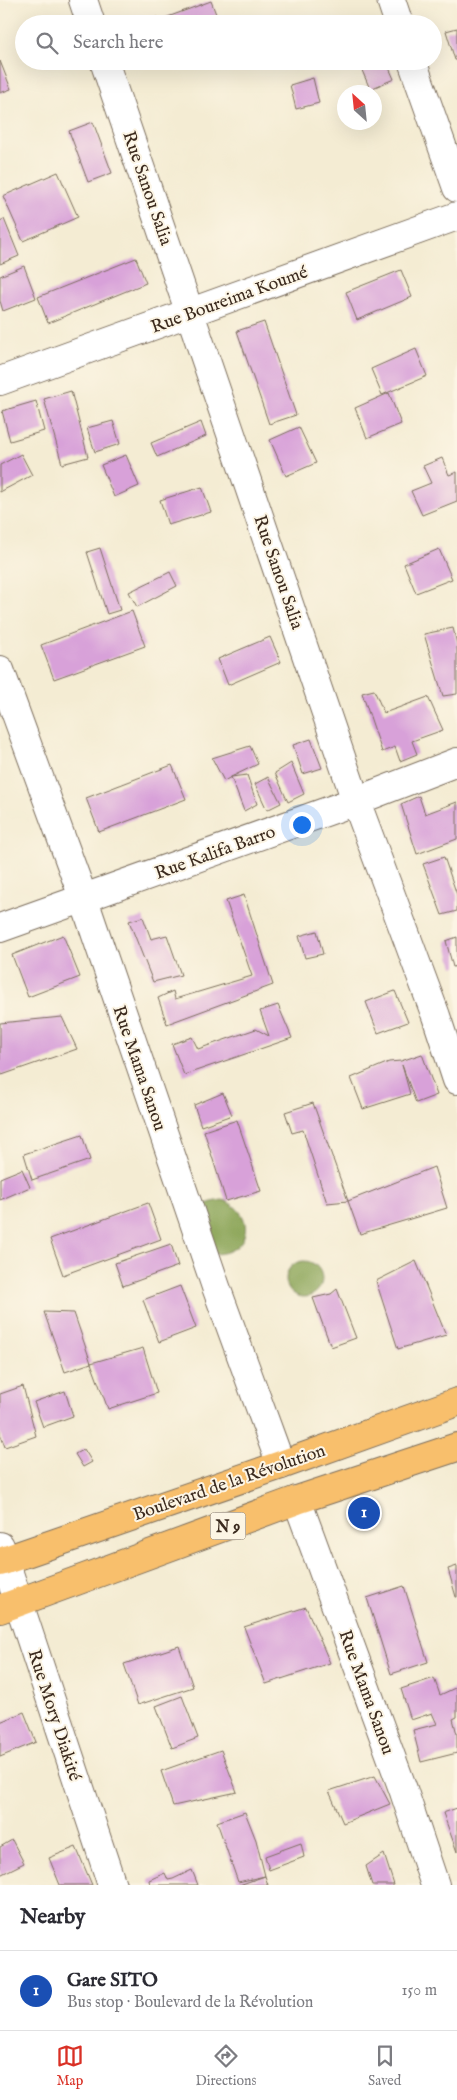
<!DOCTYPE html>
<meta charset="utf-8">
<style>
:root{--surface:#fff;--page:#f2f2f3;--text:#2b2b33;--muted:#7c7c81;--line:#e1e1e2;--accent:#d93025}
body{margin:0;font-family:"IM FELL English",serif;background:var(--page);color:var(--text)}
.compass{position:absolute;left:337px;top:85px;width:45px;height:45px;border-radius:50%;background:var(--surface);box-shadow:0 5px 20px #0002;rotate:333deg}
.you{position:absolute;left:301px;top:824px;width:18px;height:18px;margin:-12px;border:4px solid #fff;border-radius:50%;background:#1a73e8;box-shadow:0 0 0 8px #1a73e833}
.badge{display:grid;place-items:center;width:32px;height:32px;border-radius:50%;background:var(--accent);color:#fff;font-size:16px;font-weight:700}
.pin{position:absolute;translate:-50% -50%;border:2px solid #fff;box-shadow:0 1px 5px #0006}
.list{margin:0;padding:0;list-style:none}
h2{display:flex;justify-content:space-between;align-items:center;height:65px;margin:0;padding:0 20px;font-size:21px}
h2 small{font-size:16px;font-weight:400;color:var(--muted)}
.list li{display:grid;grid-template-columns:32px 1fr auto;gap:15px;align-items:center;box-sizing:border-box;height:80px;padding:0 20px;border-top:1px solid var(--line)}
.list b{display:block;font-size:19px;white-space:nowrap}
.list p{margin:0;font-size:16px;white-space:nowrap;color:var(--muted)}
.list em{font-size:16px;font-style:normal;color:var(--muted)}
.icon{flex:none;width:28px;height:28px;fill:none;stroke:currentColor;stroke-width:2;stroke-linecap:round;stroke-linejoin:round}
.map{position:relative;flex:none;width:457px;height:1885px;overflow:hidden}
.search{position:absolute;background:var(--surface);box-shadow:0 5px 20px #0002;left:15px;right:15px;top:15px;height:55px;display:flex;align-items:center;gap:12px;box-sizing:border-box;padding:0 18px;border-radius:28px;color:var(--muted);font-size:19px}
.sheet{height:145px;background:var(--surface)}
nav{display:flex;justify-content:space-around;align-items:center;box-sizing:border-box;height:70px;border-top:1px solid var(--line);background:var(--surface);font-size:14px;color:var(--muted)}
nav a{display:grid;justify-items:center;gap:2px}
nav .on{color:var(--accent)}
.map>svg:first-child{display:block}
.forest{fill:#8aa456;stroke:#62673a}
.building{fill:#d8a1d9}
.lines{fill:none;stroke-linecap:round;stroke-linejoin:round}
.minor-casing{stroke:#7c6e5d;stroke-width:30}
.major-casing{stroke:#7c6e5d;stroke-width:30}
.minor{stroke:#fff;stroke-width:28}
.major{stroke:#f8bf6c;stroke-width:28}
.labels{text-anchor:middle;stroke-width:4;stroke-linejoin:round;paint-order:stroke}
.shield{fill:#fcf5e5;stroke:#75675a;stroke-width:1}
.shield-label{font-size:16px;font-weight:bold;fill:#3b2a1e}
.street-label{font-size:18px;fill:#3b2a1e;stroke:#fcf5e5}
</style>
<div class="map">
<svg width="457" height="1885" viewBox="0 0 457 1885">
<rect width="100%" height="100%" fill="#fcf5e5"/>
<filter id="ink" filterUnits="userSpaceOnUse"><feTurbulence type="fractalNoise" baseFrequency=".02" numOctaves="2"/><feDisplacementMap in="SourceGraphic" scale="10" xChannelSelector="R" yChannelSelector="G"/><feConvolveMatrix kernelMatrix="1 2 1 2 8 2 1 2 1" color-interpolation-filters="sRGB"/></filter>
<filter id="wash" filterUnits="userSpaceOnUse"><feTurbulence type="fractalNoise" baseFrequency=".0096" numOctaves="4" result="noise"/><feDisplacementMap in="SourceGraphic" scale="20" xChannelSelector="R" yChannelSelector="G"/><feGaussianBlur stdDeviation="1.12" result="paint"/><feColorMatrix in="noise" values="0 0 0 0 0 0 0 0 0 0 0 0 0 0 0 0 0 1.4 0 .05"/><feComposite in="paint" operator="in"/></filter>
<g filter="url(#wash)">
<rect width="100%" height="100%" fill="#f4ecd3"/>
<!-- forest -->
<path class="forest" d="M 223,1200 C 257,1213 251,1253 215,1254 L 199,1209 C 206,1203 213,1201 223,1200 Z
M286 1279a18 18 0 1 1 36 0a18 18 0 1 1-36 0Z"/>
<g id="blocks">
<!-- building -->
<path class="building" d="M 211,1 L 219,22 L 167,24 L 165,18 Z
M 157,17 L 160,24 L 139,24 Z
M 457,28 L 457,60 L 455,60 L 446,31 Z
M 0,61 L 11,89 L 0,93 Z
M 358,61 L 386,61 L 394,79 L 370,89 Z
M 313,78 L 319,103 L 296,109 L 290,85 Z
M 93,122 L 112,173 L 88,182 L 69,131 Z
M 58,172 L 78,217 L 23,241 L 3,196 Z
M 4,219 L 19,256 L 0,264 L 0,221 Z
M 136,258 L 146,283 L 48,323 L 38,297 Z
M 24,266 L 36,298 L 3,311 L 0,301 L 0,276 Z
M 401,270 L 412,297 L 357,320 L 346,292 Z
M 264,322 L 296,415 L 269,424 L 237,331 Z
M 416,349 L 427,376 L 382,395 L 371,369 Z
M 71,391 L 88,457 L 62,464 L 44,399 Z
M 389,393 L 401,424 L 367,438 L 355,408 Z
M 36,401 L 44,431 L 10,441 L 2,411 Z
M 113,421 L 120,444 L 95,452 L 87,428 Z
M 201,422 L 206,436 L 157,457 L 151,443 Z
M 299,427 L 316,463 L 286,476 L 270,440 Z
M 21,454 L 32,475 L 0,492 L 0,465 Z
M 126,455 L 139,486 L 114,497 L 101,465 Z
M 442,458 L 449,475 L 457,472 L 457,501 L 422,515 L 411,491 L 431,483 L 423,466 Z
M 202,487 L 211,512 L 168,525 L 160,500 Z
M 100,548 L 120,610 L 107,614 L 87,552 Z
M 439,549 L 452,579 L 416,593 L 404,564 Z
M 170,572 L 177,586 L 137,607 L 129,592 Z
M 132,611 L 145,646 L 54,679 L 41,645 Z
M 453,628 L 457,644 L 457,694 L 443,696 L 424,634 Z
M 270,637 L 281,662 L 228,685 L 218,659 Z
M 374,690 L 384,713 L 428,697 L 443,730 L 412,741 L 417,754 L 400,761 L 395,747 L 382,752 L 362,693 Z
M 311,739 L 322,768 L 303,774 L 293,745 Z
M 250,746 L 258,764 L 231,777 L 247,775 L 257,804 L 244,811 L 231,777 L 224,781 L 212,758 Z
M 291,763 L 304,794 L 288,802 L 275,773 Z
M 172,765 L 186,799 L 99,832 L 86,798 Z
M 268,777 L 281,803 L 267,810 L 255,784 Z
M 419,796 L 425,814 L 457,802 L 457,839 L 417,854 L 401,804 Z
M 444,857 L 457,895 L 457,911 L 442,915 L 423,864 Z
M 244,895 L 273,985 L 167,1024 L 158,998 L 173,991 L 175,999 L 252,976 L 226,901 Z
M 143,917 L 151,939 L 167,935 L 181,975 L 153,982 L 129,921 Z
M 317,931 L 323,954 L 305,958 L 299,936 Z
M 63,935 L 80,977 L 28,997 L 12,955 Z
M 457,937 L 457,966 L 453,967 L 446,941 Z
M 395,991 L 408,1022 L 378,1033 L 366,1002 Z
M 278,1005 L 292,1038 L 184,1075 L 172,1044 L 192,1037 L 198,1049 L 256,1029 L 269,1036 L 260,1011 Z
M 62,1017 L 77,1049 L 2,1075 L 0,1070 L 0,1023 Z
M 422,1054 L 437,1095 L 416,1103 L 402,1065 L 410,1094 L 363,1109 L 351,1078 L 389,1062 L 401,1061 Z
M 223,1093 L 232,1115 L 201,1126 L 194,1105 Z
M 313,1103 L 348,1201 L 327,1203 L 303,1130 L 292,1133 L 285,1112 Z
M 237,1120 L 261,1191 L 226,1201 L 204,1131 Z
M 82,1135 L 90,1160 L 32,1180 L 24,1154 Z
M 434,1167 L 447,1208 L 360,1234 L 348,1201 Z
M 22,1169 L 30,1187 L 0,1200 L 0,1178 Z
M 148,1203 L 161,1239 L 63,1275 L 50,1239 Z
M 171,1244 L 178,1266 L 123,1286 L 115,1263 Z
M 416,1261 L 446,1335 L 398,1349 L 376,1281 Z
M 180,1286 L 196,1328 L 159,1342 L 143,1300 Z
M 337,1289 L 356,1338 L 331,1347 L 313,1298 L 331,1294 Z
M 44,1312 L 74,1313 L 91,1363 L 143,1348 L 157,1393 L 108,1409 L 91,1363 L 65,1372 Z
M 23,1386 L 36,1436 L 5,1447 L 0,1433 L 0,1394 Z
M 65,1391 L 73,1416 L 43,1427 L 34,1402 Z
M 84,1449 L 92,1462 L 83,1467 L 75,1454 Z
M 457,1566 L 457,1597 L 456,1597 L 448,1569 Z
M 404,1586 L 428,1662 L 391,1674 L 367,1598 Z
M 306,1607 L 330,1663 L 266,1684 L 244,1627 Z
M 179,1646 L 193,1687 L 138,1705 L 124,1664 Z
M 434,1678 L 440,1695 L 455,1688 L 457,1692 L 457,1717 L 453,1719 L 457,1734 L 457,1753 L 421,1762 L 413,1730 L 437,1724 L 432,1713 L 411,1720 L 401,1689 Z
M 182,1696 L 198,1738 L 172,1748 L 156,1706 Z
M 24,1712 L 36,1742 L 0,1757 L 0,1722 Z
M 221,1750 L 237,1792 L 173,1806 L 161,1771 Z
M 375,1776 L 390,1804 L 343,1823 L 329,1791 Z
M 457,1808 L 457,1852 L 443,1813 Z
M 245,1812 L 256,1840 L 265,1876 L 238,1882 L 217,1822 Z
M 12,1840 L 24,1863 L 0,1875 L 0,1847 Z
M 301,1843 L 304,1857 L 269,1870 L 265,1856 Z
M 76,1847 L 92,1885 L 60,1885 L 49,1858 Z
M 384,1854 L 394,1885 L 372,1885 L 366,1866 Z
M 192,1870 L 198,1885 L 150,1885 L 149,1880 L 165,1873 L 168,1880 L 173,1879 Z
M 265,1876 L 268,1885 L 239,1885 Z"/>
</g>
</g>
<g filter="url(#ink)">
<use href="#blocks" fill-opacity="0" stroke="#7c6e5d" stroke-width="1"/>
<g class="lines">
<!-- minor casing -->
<g class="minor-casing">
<path id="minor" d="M 83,0 L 91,24
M 391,0 L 399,24
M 104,61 L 356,801 L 436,1016 L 457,1080
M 412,61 L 457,188
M 0,381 L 457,216
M 0,670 L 84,900 L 216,1287 L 281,1465
M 0,928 L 356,801 L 457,762
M 297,1500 L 404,1792 L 435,1885
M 0,1546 L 112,1885"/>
</g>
<!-- major casing -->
<g class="major-casing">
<path id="major" d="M 0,1562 L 281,1465 L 457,1402
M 0,1609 L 297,1500 L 457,1447"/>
</g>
<!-- minor -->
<use href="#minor" class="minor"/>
<!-- major -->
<use href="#major" class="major"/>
</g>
</g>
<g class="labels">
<!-- shield labels -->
<rect class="shield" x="210.5" y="1512.5" width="35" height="27" rx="4"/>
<g class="shield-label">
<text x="228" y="1532">N 9</text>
</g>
<!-- street labels -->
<g class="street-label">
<text transform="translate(148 188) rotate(71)" y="6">Rue Sanou Salia</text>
<text transform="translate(229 299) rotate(-20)" y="6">Rue Boureima Koumé</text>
<text transform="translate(279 572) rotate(71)" y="6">Rue Sanou Salia</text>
<text transform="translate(215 852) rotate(-20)" y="6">Rue Kalifa Barro</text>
<text transform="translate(140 1068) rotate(71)" y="6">Rue Mama Sanou</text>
<text transform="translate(229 1482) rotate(-19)" y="6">Boulevard de la Révolution</text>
<text transform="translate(367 1692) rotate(70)" y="6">Rue Mama Sanou</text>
<text transform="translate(55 1715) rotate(72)" y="6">Rue Mory Diakité</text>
</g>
</g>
</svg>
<svg class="compass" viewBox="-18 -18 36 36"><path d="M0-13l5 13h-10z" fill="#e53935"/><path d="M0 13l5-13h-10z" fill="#7c7c81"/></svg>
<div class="you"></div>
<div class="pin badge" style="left:364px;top:1513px;background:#1a4fb4">1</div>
<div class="search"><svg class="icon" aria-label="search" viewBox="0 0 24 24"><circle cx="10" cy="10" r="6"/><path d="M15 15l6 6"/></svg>Search here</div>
</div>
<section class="sheet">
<h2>Nearby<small></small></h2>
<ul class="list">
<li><span class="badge" style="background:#1a4fb4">1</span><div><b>Gare SITO</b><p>Bus stop · Boulevard de la Révolution</p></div><em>150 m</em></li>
</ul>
</section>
<nav>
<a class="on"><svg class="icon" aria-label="map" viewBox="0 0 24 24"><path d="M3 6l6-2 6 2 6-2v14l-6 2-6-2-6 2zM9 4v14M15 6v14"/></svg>Map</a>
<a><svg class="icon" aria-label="directions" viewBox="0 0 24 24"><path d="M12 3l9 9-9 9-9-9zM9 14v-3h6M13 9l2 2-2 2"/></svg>Directions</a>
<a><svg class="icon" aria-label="saved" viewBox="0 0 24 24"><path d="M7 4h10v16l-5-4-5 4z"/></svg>Saved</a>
</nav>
